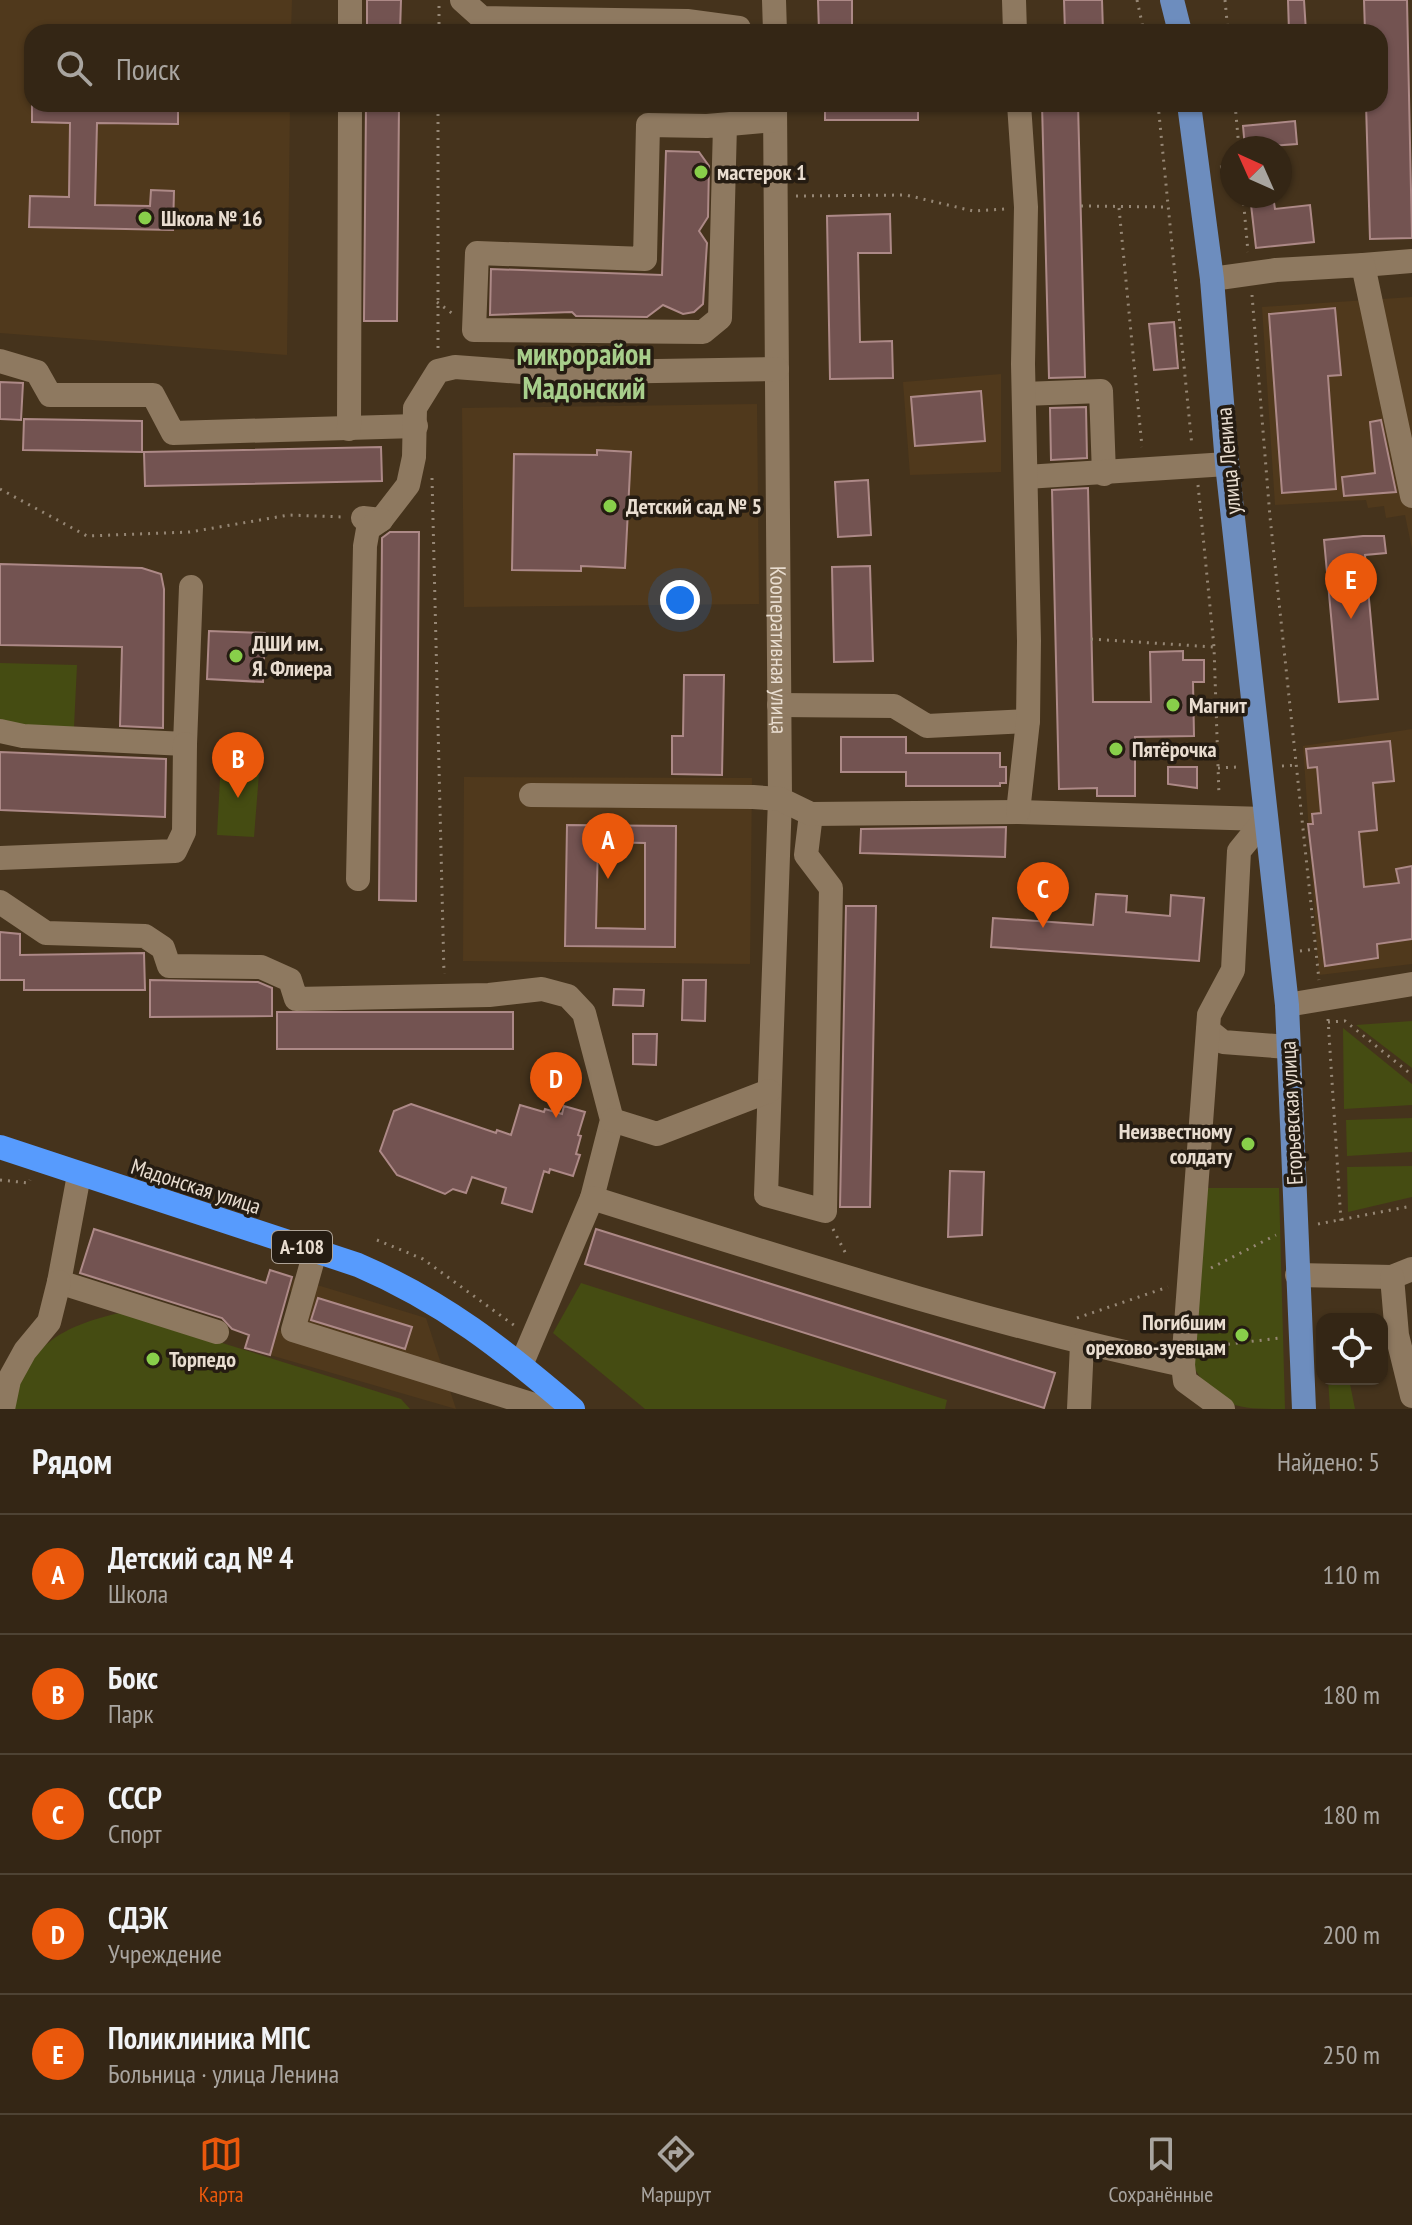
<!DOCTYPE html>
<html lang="ru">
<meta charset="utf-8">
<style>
:root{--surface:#342615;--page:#3c2e1e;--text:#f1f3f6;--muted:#a9a5a0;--line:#4e4334;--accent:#ea580c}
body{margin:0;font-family:"PT Sans Narrow",sans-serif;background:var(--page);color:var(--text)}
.controls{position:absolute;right:24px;bottom:24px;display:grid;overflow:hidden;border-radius:16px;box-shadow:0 2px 6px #0004}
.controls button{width:72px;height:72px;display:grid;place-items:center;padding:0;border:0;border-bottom:2px solid var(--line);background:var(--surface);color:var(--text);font:40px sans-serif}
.compass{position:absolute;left:1220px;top:136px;width:72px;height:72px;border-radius:50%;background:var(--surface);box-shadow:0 2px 6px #0004;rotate:315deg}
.you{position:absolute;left:680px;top:600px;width:28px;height:28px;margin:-20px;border:6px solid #fff;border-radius:50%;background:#1a73e8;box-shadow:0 0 0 12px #1a73e833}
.badge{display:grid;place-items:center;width:52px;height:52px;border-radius:50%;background:var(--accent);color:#fff;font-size:26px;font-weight:700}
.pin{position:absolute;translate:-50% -66px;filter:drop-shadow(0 2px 4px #0008)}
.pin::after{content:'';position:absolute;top:42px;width:28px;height:24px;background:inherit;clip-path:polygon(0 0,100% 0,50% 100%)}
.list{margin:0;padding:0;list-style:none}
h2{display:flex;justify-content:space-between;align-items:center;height:104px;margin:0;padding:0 32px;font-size:34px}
h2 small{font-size:26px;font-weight:400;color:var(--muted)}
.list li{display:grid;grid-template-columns:52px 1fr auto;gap:24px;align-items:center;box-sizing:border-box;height:120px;padding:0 32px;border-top:2px solid var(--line)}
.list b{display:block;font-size:30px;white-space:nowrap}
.list p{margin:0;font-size:26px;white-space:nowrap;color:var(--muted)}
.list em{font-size:26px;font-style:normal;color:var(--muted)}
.icon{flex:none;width:44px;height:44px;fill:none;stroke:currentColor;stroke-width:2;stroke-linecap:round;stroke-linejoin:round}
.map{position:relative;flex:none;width:1412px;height:1409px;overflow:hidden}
.search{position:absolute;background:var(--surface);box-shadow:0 2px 6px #0004;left:24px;right:24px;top:24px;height:88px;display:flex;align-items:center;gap:20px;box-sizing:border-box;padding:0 28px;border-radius:24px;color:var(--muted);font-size:30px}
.sheet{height:704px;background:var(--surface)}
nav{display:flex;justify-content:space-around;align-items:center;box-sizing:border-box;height:112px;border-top:2px solid var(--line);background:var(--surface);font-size:22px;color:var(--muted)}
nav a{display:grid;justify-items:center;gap:4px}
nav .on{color:var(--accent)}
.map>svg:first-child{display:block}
.built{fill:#50391c}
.green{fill:#454c12}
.building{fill:#735351;stroke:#ad8987;stroke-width:2;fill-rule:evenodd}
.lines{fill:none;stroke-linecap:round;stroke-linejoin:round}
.path{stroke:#968775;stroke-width:3;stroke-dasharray:2 6;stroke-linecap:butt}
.minor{stroke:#8e7960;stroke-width:24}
.major{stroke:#6d8dbe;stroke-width:24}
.highway{stroke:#579bfd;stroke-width:24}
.poi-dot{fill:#88cf4a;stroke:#251c12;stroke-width:3}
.labels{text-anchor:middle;stroke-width:7;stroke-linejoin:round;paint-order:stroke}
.shield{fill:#251c12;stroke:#aea397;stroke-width:2}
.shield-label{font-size:20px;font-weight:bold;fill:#e9ddd0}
.poi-label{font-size:22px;font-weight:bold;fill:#e9ddd0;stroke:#251c12;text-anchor:start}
.street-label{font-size:22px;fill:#e9ddd0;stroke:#251c12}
.district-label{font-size:30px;font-weight:bold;fill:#a7ce8b;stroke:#251c12}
</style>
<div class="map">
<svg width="1412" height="1409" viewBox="0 0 1412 1409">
<rect width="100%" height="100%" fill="#45331c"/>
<!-- built -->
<path class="built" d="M 0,0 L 292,0 L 291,32 L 32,32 L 32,104 L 290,104 L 287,355 L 0,333 Z
M 1412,297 L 1412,549 L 1405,515 L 1386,518 L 1384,506 L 1368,508 L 1366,500 L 1275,505 L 1262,307 Z
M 1001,374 L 1001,472 L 910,475 L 903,382 Z
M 757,404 L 759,604 L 464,607 L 462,408 Z
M 1412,729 L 1412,964 L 1319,975 L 1303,746 Z
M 464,777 L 752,778 L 750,964 L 463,961 Z
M 294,1278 L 426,1318 L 456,1409 L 270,1355 L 278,1330 L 282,1331 L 294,1292 L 290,1291 Z"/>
<!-- green -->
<path class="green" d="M 0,663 L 77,665 L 74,727 L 22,729 L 0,719 Z
M 221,760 L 260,761 L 254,837 L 217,835 Z
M 1412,1021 L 1412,1068 L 1356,1025 Z
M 1343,1028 L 1412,1084 L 1412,1105 L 1344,1109 Z
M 1412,1118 L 1412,1152 L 1347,1156 L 1346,1120 Z
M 1412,1166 L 1412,1197 L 1348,1212 L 1347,1167 Z
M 1202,1188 L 1279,1188 L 1285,1409 C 1238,1409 1217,1409 1192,1364 Z
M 581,1283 L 947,1400 L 945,1409 L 645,1409 L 553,1333 Z
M 123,1312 L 401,1399 L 410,1409 L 12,1409 C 29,1343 60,1327 123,1312 Z
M 1328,1379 L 1349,1379 L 1355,1409 L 1330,1409 Z"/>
<!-- building -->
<path class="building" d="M 367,0 L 401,0 L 400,32 L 367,32 Z
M 818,0 L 852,0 L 852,32 L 819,32 Z
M 1064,0 L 1102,0 L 1103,32 L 1065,32 Z
M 1288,0 L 1304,0 L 1306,32 L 1289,32 Z
M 1364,0 L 1407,0 L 1412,238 L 1370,239 L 1366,104 L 1380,104 L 1380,32 L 1365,32 Z
M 32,104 L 178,104 L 178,124 L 97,123 L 95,205 L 150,206 L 151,190 L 174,191 L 173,230 L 29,227 L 30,196 L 69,197 L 70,123 L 32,122 Z
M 366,104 L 399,104 L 397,321 L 364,321 Z
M 825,104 L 918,104 L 918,120 L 825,120 Z
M 1042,104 L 1078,104 L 1085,377 L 1049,378 Z
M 1295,121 L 1297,144 L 1245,148 L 1243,126 Z
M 666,151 L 699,152 L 709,166 L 708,217 L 699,231 L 707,243 L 703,304 L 694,312 L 683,314 L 663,305 L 647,317 L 576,316 L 572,312 L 490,315 L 491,269 L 662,275 Z
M 1250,196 L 1273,196 L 1275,209 L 1310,205 L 1314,242 L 1256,248 Z
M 890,214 L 891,253 L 858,253 L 860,342 L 892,341 L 893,378 L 830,379 L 827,216 Z
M 1335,308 L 1341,375 L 1328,376 L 1336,489 L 1282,493 L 1269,314 Z
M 1174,322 L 1178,368 L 1154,370 L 1149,324 Z
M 0,382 L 23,383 L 21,420 L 0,419 Z
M 981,391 L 985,441 L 915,446 L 911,397 Z
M 1086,407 L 1087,458 L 1051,460 L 1050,408 Z
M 24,419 L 142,421 L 142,452 L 23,450 Z
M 1381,420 L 1396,492 L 1344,496 L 1342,477 L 1375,473 L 1370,422 Z
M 381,447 L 382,481 L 145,486 L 144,452 Z
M 597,450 L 631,452 L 625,568 L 581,566 L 581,571 L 512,570 L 514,454 L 597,455 Z
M 868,480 L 871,535 L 838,537 L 835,482 Z
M 1088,488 L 1093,702 L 1151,702 L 1150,652 L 1183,651 L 1183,660 L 1204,660 L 1204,682 L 1193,682 L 1194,736 L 1135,737 L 1135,796 L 1097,796 L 1097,788 L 1059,789 L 1052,490 Z
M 390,532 L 419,532 L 416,901 L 379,900 L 382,538 Z
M 1363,536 L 1384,536 L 1386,553 L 1365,555 L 1378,699 L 1339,702 L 1324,540 Z
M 0,564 L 142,568 L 161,574 L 164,589 L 163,728 L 120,726 L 122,647 L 0,645 Z
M 870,566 L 873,661 L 834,662 L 832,567 Z
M 209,631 L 265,633 L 263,682 L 207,679 Z
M 684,675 L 724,675 L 722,775 L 672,774 L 672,736 L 683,736 Z
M 841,737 L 906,737 L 906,753 L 1000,753 L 1000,767 L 1006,767 L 1006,783 L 1000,783 L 1000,786 L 906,786 L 906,772 L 841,772 Z
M 1390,741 L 1394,781 L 1373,783 L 1377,830 L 1359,832 L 1364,887 L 1399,883 L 1396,869 L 1412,866 L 1412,939 L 1377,944 L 1378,958 L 1325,966 L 1308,824 L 1313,824 L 1312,814 L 1321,813 L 1317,767 L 1308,768 L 1306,749 Z
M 0,752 L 166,759 L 165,817 L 0,810 Z
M 1168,767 L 1197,767 L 1197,788 L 1168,784 Z
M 567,825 L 676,826 L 675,947 L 565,946 ZM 598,842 L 645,843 L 645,929 L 596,928 Z
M 1006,827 L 1005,857 L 860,853 L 861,829 Z
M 1096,894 L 1127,896 L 1126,912 L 1170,916 L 1171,895 L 1204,898 L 1199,961 L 991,947 L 993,918 L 1093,925 Z
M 846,906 L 876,906 L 870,1207 L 840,1207 Z
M 0,932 L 20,934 L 20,955 L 144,953 L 145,990 L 24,990 L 24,980 L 0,980 Z
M 150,980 L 258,982 L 272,988 L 272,1016 L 150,1017 Z
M 683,980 L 706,980 L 705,1021 L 682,1020 Z
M 614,989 L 644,990 L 643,1006 L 613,1005 Z
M 277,1012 L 513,1012 L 513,1049 L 277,1049 Z
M 633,1034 L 657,1034 L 656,1065 L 633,1064 Z
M 411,1104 L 496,1133 L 497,1130 L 511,1135 L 520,1105 L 544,1112 L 545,1109 L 562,1114 L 564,1106 L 585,1112 L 578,1135 L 581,1136 L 576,1154 L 580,1155 L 573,1176 L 550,1169 L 549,1173 L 544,1171 L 532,1212 L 502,1203 L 506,1188 L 472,1177 L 466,1193 L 453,1189 L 445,1194 L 397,1175 L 380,1151 L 394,1111 Z
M 950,1171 L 984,1172 L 982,1235 L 948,1237 Z
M 94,1229 L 266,1283 L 270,1270 L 292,1277 L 270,1355 L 245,1348 L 249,1335 L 232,1329 L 222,1318 L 80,1273 Z
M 596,1229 L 1055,1373 L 1044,1408 L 585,1264 Z
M 318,1298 L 412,1327 L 405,1349 L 311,1320 Z"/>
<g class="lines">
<!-- path -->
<path class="path" d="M 1137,0 L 1144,32
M 1225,0 L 1228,32
M 439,32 L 439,0
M 1158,104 L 1192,446
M 1235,104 L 1239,148
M 1220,167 L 1232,166
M 796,196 L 906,195 L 973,211 L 1006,209
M 1243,196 L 1248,252
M 1081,206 L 1168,207
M 1119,208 L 1142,447
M 1252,295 L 1270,517 L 1319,980
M 437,302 L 453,314
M 438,348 L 438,104
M 432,478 L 444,974
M 1198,485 L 1214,647 L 1219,796
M 0,489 L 87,536 L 190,532 L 289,515 L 343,517
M 1091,639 L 1214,647
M 1282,766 L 1298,765
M 1218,768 L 1238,767
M 1300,951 L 1316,949
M 1328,1019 L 1341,1221
M 1328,1022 L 1345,1021 L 1412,1075
M 0,1180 L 29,1183 L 30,1180
M 1318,1224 L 1412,1206
M 833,1229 L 846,1254
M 377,1240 L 423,1259 L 515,1326
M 1211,1268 L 1276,1235
M 1077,1318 L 1168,1287
M 1204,1347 L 1280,1338"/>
<!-- minor -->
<g class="minor">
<path d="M 462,0 L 482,18 L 687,21 L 739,28"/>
<path d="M 774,0 L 775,32"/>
<path d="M 1014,0 L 1015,32"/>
<path d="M 350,32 L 350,0"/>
<path id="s1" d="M 775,104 L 780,799 L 766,1195 L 825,1211 L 831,888 L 806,855 L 811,814"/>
<path d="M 725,125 L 720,318 L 703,332 L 474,330 L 477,253 L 645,259 L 648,125 L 707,126 L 775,120"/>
<path d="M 1363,265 L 1412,261"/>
<path d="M 1212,279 L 1276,270 L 1363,265 L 1412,496"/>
<path d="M 0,361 L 37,372 L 50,395 L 153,395 L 173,433 L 416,426"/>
<path d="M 1024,394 L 1101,391 L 1104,474"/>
<path d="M 349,429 L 350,104"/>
<path d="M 1026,477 L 1227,464"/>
<path d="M 363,518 L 381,520 L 408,485 L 414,457 L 415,408 L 438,371 L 455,367 L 535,373 L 777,369"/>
<path d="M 779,705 L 894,706 L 927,726 L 1028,721"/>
<path d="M 0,731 L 23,736 L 185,744 L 191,587"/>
<path d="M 531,795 L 753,797 L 780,799 L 811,814 L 1018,812 L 1265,819"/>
<path d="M 1018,812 L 1028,721 L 1029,641 L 1023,364 L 1026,207 L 1019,104"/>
<path d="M 0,858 L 175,851 L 184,832 L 185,744"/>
<path d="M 358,879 L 365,546 L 368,529 L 381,520"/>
<path d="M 0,902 L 46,933 L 145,936 L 163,948 L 169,966 L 261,967 L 290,980 L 296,999 L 489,995 L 542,989 L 568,996 L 584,1013 L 612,1120 L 592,1198"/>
<path d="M 1287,1005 L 1412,984"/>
<path d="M 1208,1030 L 1223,1042 L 1288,1047"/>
<path d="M 612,1120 L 657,1134 L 769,1091"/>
<path d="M 79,1175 L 59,1282 L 217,1332"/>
<path d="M 315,1252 L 293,1330 L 547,1409"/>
<path d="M 1297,1275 L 1392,1277 L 1412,1269"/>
<path d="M 1392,1277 L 1397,1335 L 1412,1396"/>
<path d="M 521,1365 L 592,1198 C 787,1259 982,1323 1183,1365"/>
<path d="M 3,1409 L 9,1380 L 25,1351 L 49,1322 L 59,1282"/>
<path d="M 1079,1409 L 1082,1344"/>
<path d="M 1223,1409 L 1185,1381 L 1183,1365 L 1209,1015 L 1233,970 L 1239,851 L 1265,819"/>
</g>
<!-- major -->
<path class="major" d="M 1172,0 L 1180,32
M 1189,104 L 1212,279 L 1227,464 L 1287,1005 L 1304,1409"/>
<!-- highway -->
<path class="highway" d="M 0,1147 L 358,1265 C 444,1302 503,1349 573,1409"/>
</g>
<!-- markers -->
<g class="poi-dot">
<circle cx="701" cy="172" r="8"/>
<circle cx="145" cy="218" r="8"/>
<circle cx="610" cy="506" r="8"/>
<circle cx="236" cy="656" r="8"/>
<circle cx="1173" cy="705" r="8"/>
<circle cx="1116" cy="749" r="8"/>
<circle cx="1248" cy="1144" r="8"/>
<circle cx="1242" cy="1335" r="8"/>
<circle cx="153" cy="1359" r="8"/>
</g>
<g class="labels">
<!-- shield labels -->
<rect class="shield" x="272" y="1231" width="60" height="32" rx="6"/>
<g class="shield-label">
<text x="302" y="1254">А-108</text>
</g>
<!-- poi labels -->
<g class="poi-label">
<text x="717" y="180">мастерок 1</text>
<text x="161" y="226">Школа № 16</text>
<text x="626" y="514">Детский сад № 5</text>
<text x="252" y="651">ДШИ им.<tspan x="252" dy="25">Я. Флиера</tspan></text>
<text x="1189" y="713">Магнит</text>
<text x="1132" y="757">Пятёрочка</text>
<text x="1232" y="1139" text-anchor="end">Неизвестному<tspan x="1232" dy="25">солдату</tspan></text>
<text x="1226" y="1330" text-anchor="end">Погибшим<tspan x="1226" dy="25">орехово-зуевцам</tspan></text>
<text x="169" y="1367">Торпедо</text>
</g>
<!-- street labels -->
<g class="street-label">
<text transform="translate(1228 461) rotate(-95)" y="8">улица Ленина</text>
<text dy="8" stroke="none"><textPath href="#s1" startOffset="546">Кооперативная улица</textPath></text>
<text transform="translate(1291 1113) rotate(-93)" y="8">Егорьевская улица</text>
<text transform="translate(196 1186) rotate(18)" y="8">Мадонская улица</text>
</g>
<!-- district labels -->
<g class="district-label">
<text x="584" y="365">микрорайон<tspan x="584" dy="34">Мадонский</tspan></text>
</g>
</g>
</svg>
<div class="controls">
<button><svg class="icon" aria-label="locate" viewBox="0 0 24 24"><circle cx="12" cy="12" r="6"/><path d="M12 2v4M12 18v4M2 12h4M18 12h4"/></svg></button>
</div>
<svg class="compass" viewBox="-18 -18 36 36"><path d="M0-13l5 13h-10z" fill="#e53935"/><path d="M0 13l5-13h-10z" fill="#a9a5a0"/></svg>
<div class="you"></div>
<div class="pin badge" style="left:608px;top:879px">A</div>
<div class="pin badge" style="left:238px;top:798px">B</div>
<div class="pin badge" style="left:1043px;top:928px">C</div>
<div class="pin badge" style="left:556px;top:1118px">D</div>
<div class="pin badge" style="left:1351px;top:619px">E</div>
<div class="search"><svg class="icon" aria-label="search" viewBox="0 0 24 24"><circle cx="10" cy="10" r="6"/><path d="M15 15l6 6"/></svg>Поиск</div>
</div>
<section class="sheet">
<h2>Рядом<small>Найдено: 5</small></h2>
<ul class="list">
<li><span class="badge">A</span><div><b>Детский сад № 4</b><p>Школа</p></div><em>110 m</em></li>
<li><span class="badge">B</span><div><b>Бокс</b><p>Парк</p></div><em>180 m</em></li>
<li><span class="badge">C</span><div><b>СССР</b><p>Спорт</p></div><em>180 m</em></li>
<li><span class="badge">D</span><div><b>СДЭК</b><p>Учреждение</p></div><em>200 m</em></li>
<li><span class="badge">E</span><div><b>Поликлиника МПС</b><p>Больница · улица Ленина</p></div><em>250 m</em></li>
</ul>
</section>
<nav>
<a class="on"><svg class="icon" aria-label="map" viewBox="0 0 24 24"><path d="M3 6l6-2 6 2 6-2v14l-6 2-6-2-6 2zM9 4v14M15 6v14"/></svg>Карта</a>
<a><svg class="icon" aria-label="directions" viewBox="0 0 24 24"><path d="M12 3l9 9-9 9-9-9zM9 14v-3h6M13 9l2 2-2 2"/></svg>Маршрут</a>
<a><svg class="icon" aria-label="saved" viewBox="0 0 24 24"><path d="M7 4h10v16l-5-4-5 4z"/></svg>Сохранённые</a>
</nav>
